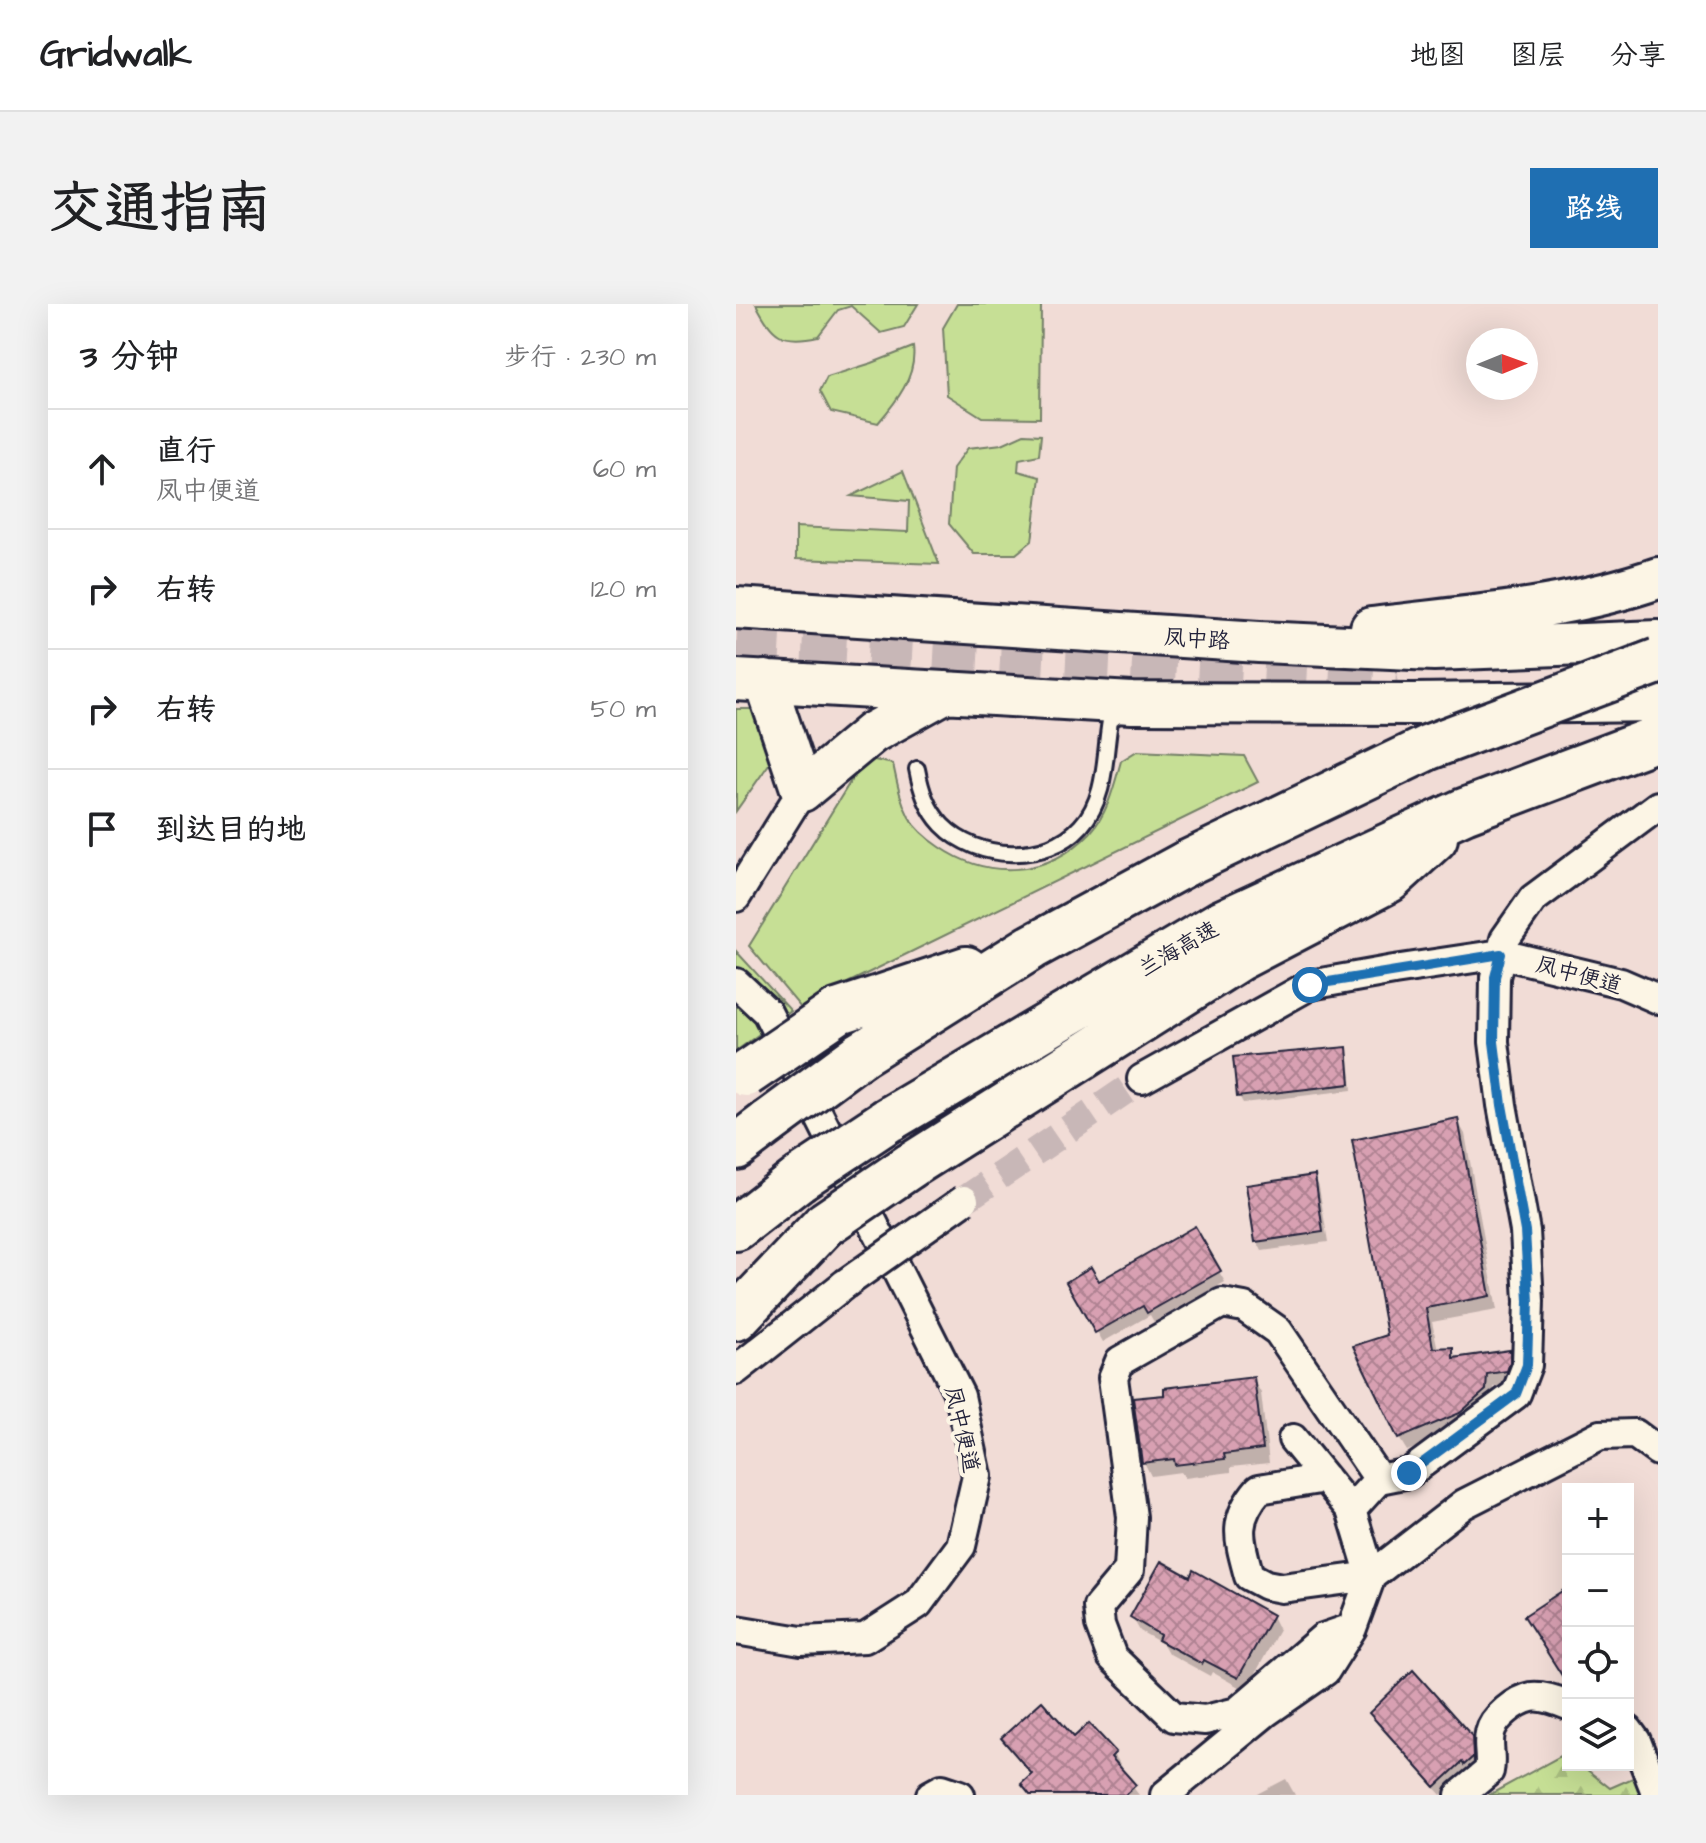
<!DOCTYPE html>
<html lang="zh">
<meta charset="utf-8">
<style>
:root{--surface:#fff;--page:#f2f2f2;--text:#202124;--muted:#757577;--line:#e0e0e0;--accent:#1f6fb2}
body{margin:0;font-family:"Architects Daughter","LXGW WenKai TC",sans-serif;background:var(--page);color:var(--text)}
.controls{position:absolute;right:24px;bottom:24px;display:grid;overflow:hidden;border-radius:0px;box-shadow:0 8px 32px #0002}
.controls button{width:72px;height:72px;display:grid;place-items:center;padding:0;border:0;border-bottom:2px solid var(--line);background:var(--surface);color:var(--text);font:40px sans-serif}
.compass{position:absolute;left:730px;top:24px;width:72px;height:72px;border-radius:50%;background:var(--surface);box-shadow:0 8px 32px #0002;rotate:89deg}
.stop{position:absolute;width:24px;height:24px;margin:-18px;border:6px solid #1f6fb2;border-radius:50%;background:#fff}
.stop.end{background:#1f6fb2;border-color:#fff;box-shadow:0 2px 8px #0008}
.list{margin:0;padding:0;list-style:none}
h2{display:flex;justify-content:space-between;align-items:center;height:104px;margin:0;padding:0 32px;font-size:34px}
h2 small{font-size:26px;font-weight:400;color:var(--muted)}
.list li{display:grid;grid-template-columns:52px 1fr auto;gap:24px;align-items:center;box-sizing:border-box;height:120px;padding:0 32px;border-top:2px solid var(--line)}
.list b{display:block;font-size:30px;white-space:nowrap}
.list p{margin:0;font-size:26px;white-space:nowrap;color:var(--muted)}
.list em{font-size:26px;font-style:normal;color:var(--muted)}
.icon{flex:none;width:44px;height:44px;fill:none;stroke:currentColor;stroke-width:2;stroke-linecap:round;stroke-linejoin:round}
.map{position:relative;flex:none;width:922px;height:1491px;overflow:hidden;border-radius:0px}
header{display:flex;align-items:center;gap:48px;box-sizing:border-box;height:112px;padding:0 40px;background:var(--surface);border-bottom:2px solid var(--line)}
header strong{font-size:38px}
nav{display:flex;gap:44px;margin-inline-start:auto;font-size:28px}
.intro{display:flex;align-items:center;justify-content:space-between;box-sizing:border-box;height:192px;padding:0 48px}
h1{margin:0;font-size:56px}
.button{padding:20px 36px;border-radius:0px;background:var(--accent);color:#fff;font-size:28px;font-weight:700}
main{display:flex;gap:48px;padding:0 48px}
aside{flex:1;background:var(--surface);border-radius:0px;box-shadow:0 8px 32px #0002}
.map>svg:first-child{display:block}
.green{fill:#c6df95;stroke:#748068;stroke-width:2}
.forest{fill:url(#forest-firs);stroke:#748068;stroke-width:2}
.shadow{fill:#0003}
.building{fill:url(#building-cross-hatch);stroke:#22223b;stroke-width:2}
.lines{fill:none;stroke-linecap:round;stroke-linejoin:round}
.minor-tunnel{stroke:#c8b7b7;stroke-width:28;stroke-dasharray:28 14;stroke-linecap:butt}
.primary-tunnel{stroke:#c8b7b7;stroke-width:44;stroke-dasharray:44 22;stroke-linecap:butt}
.service-casing{stroke:#22223b;stroke-width:20}
.minor-casing{stroke:#22223b;stroke-width:34}
.secondary-casing{stroke:#22223b;stroke-width:46}
.motorway-casing{stroke:#22223b;stroke-width:50}
.service{stroke:#fcf5e5;stroke-width:14}
.minor{stroke:#fcf5e5;stroke-width:28}
.secondary{stroke:#fcf5e5;stroke-width:40}
.motorway{stroke:#fcf5e5;stroke-width:44}
.minor-bridge-casing{stroke:#22223b;stroke-width:34;stroke-linecap:butt}
.motorway-bridge-casing{stroke:#22223b;stroke-width:50;stroke-linecap:butt}
.minor-bridge{stroke:#fcf5e5;stroke-width:28}
.motorway-bridge{stroke:#fcf5e5;stroke-width:44}
.route{stroke:#1f6fb2;stroke-width:10}
.labels{text-anchor:middle;stroke-width:8;stroke-linejoin:round;paint-order:stroke}
.street-label{font-size:22px;fill:#22223b;stroke:#fcf5e5}
</style>
<header>
<strong>Gridwalk</strong>
<nav><a>地图</a><a>图层</a><a>分享</a></nav>
</header>
<div class="intro"><h1>交通指南</h1><a class="button">路线</a></div>
<main>
<aside>
<h2>3 分钟<small>步行 · 230 m</small></h2>
<ul class="list">
<li><svg class="icon" aria-label="ahead" viewBox="0 0 24 24"><path d="M12 20V5M6 11l6-6 6 6"/></svg><div><b>直行</b><p>凤中便道</p></div><em>60 m</em></li>
<li><svg class="icon" aria-label="right" viewBox="0 0 24 24"><path d="M7 20v-9h11M14 6l5 5-5 5"/></svg><div><b>右转</b></div><em>120 m</em></li>
<li><svg class="icon" aria-label="right" viewBox="0 0 24 24"><path d="M7 20v-9h11M14 6l5 5-5 5"/></svg><div><b>右转</b></div><em>50 m</em></li>
<li><svg class="icon" aria-label="arrive" viewBox="0 0 24 24"><path d="M6 21V4h12l-3 4 3 4H6"/></svg><div><b>到达目的地</b></div></li>
</ul>
</aside>
<div class="map">
<svg width="922" height="1491" viewBox="0 0 922 1491">
<defs>
<pattern id="forest-firs" width="22" height="20" patternUnits="userSpaceOnUse" patternTransform="scale(2)"><rect width="22" height="20" fill="#c6df95"/><path d="M5 1l3.5 6h-7zM16 11l3.5 6h-7z" fill="#aabf81"/></pattern>
<pattern id="building-cross-hatch" width="8" height="8" patternUnits="userSpaceOnUse" patternTransform="scale(2)"><rect width="8" height="8" fill="#d8a0b2"/><path d="M0 0l8 8M0 8l8-8" fill="none" stroke="#af8292"/></pattern>
</defs>
<rect width="100%" height="100%" fill="#f1dcd6"/>
<filter id="ink" filterUnits="userSpaceOnUse"><feTurbulence type="fractalNoise" baseFrequency=".0125" numOctaves="2"/><feDisplacementMap in="SourceGraphic" scale="16" xChannelSelector="R" yChannelSelector="G"/><feConvolveMatrix kernelMatrix="1 2 1 2 8 2 1 2 1" color-interpolation-filters="sRGB"/></filter>
<g filter="url(#ink)">
<!-- green -->
<path class="green" d="M 20,0 L 182,0 L 168,23 L 145,29 L 115,2 L 102,6 L 82,32 C 45,40 37,32 20,0 Z
M 221,0 L 305,0 L 304,114 L 246,113 L 211,91 L 207,24 Z
M 177,43 C 181,72 160,98 142,119 L 95,108 L 84,87 L 91,73 L 136,59 Z
M 288,130 L 305,131 L 303,151 L 283,155 L 282,167 L 304,173 L 296,237 L 280,250 L 238,250 L 213,220 L 217,164 L 232,144 L 266,140 Z
M 167,167 L 203,260 L 60,255 L 60,223 L 172,228 L 173,197 L 115,192 Z
M 0,405 L 18,405 L 38,453 L 0,507 Z
M 401,447 L 508,452 L 522,478 L 91,689 L 65,704 L 13,642 L 129,454 L 157,460 C 161,478 164,496 173,513 C 180,525 192,535 204,543 C 252,576 312,573 354,529 C 372,509 378,482 385,457 Z
M 0,647 L 55,707 L 0,747 Z"/>
<!-- forest -->
<path class="forest" d="M 830,1449 L 832,1461 L 845,1461 L 874,1484 L 922,1463 L 922,1491 L 753,1491 Z"/>
<!-- shadow -->
<path class="shadow" d="M 609,745 L 613,752 L 616,786 L 507,799 L 503,792 Z
M 721,816 L 729,830 L 761,1006 L 696,1018 L 702,1046 L 716,1045 L 722,1055 L 773,1048 L 780,1061 L 778,1080 L 758,1083 L 757,1100 L 732,1122 L 671,1147 L 663,1134 L 653,1032 Z
M 578,873 L 583,883 L 592,938 L 526,947 L 521,937 Z
M 458,925 L 489,978 L 418,1018 L 414,1011 L 367,1038 L 333,978 L 362,980 Z
M 517,1075 L 525,1089 L 533,1159 L 495,1163 L 495,1168 L 449,1174 L 445,1168 L 415,1172 L 408,1158 Z
M 536,1312 L 543,1326 L 510,1387 L 476,1368 L 474,1372 L 432,1349 L 427,1340 L 404,1327 L 396,1313 Z
M 892,1365 L 899,1376 L 892,1380 Z
M 635,1409 L 735,1433 L 741,1444 L 742,1464 L 733,1467 L 705,1491 L 641,1420 Z
M 268,1435 L 338,1435 L 378,1450 L 386,1463 L 383,1465 L 403,1491 L 293,1491 L 287,1480 L 297,1472 L 276,1448 Z
M 550,1475 L 559,1491 L 519,1491 Z"/>
<!-- building -->
<path class="building" d="M 611,743 L 614,780 L 501,793 L 497,753 Z
M 722,814 L 754,992 L 690,1004 L 697,1044 L 717,1043 L 717,1054 L 774,1046 L 774,1058 L 771,1067 L 751,1070 L 750,1086 L 724,1109 L 662,1135 L 617,1042 L 651,1031 L 616,836 Z
M 579,871 L 587,928 L 519,938 L 510,881 Z
M 459,922 L 485,967 L 411,1009 L 407,1002 L 359,1029 L 330,978 L 355,963 L 363,977 Z
M 518,1073 L 527,1145 L 488,1150 L 489,1155 L 439,1161 L 438,1155 L 406,1159 L 397,1094 L 428,1091 L 428,1084 Z
M 425,1257 L 454,1273 L 457,1266 L 537,1311 L 502,1374 L 468,1356 L 466,1360 L 422,1336 L 424,1331 L 394,1313 Z
M 832,1283 L 832,1381 L 788,1312 Z
M 677,1366 L 736,1432 L 737,1453 L 728,1461 L 726,1458 L 699,1483 L 633,1409 Z
M 306,1397 L 338,1433 L 353,1419 L 380,1448 L 375,1453 L 400,1481 L 389,1491 L 294,1491 L 285,1480 L 296,1470 L 265,1434 Z"/>
<g class="lines">
<!-- minor-tunnel -->
<path class="minor-tunnel" d="M 228,896 L 406,775"/>
<!-- primary-tunnel -->
<path class="primary-tunnel" d="M 0,348 L 661,383"/>
<!-- service casing -->
<g class="service-casing">
<path id="service" d="M 181,465 C 185,486 191,505 206,521 C 241,557 311,560 345,522 C 371,494 368,452 374,417 L 386,407"/>
</g>
<!-- minor casing -->
<g class="minor-casing">
<path id="minor" d="M 0,593 L 66,487
M 0,679 L 31,708 L 224,1092 L 241,1172 L 225,1242 L 182,1300 L 129,1334 L 65,1337 L 0,1326
M 406,775 L 574,681 L 658,666 L 765,650 L 885,679 L 922,695
M 0,1066 L 109,980
M 589,1174 L 523,1185 C 496,1216 503,1235 513,1272 L 530,1281 L 546,1284 L 635,1272 L 728,1200 L 864,1131 L 899,1130 L 922,1147
M 615,1206 L 643,1175 L 673,1169 L 780,1090 L 791,1061 L 793,997 L 789,927 L 766,801 L 758,738 L 759,673 L 769,635 L 797,595 L 922,502
M 616,1324 L 587,1334 L 501,1408 L 469,1416 L 438,1413 L 376,1353 L 364,1321 L 362,1303 L 393,1266 L 396,1213 L 377,1074 L 384,1057 L 486,999 L 508,1003 L 542,1027 L 643,1175
M 892,1426 L 900,1437 L 921,1491
M 195,1491 L 206,1485 L 224,1491
M 429,1491 L 530,1408 L 589,1367 L 616,1324 L 635,1272 L 615,1206 L 557,1135
M 724,1491 L 753,1467 C 756,1455 751,1441 754,1429 C 757,1414 780,1396 795,1393 C 806,1391 822,1397 832,1401"/>
</g>
<!-- secondary casing -->
<g class="secondary-casing">
<path id="secondary" d="M 0,304 L 523,338 L 698,346 L 922,337
M 635,324 C 731,312 831,306 922,274
M 0,376 L 396,399 L 677,400 L 922,397
M 29,377 L 66,487 L 136,429 L 210,388"/>
</g>
<!-- motorway casing -->
<g class="motorway-casing">
<path id="motorway" d="M 101,708 L 230,665
M 124,751 L 296,643 L 451,559
M 152,816 L 485,619 L 728,507 L 922,434
M 0,843 L 33,818
M 174,862 L 503,654 L 653,576 L 699,534
M 0,924 L 63,875
M 0,1014 L 89,920"/>
</g>
<!-- service -->
<use href="#service" class="service"/>
<!-- minor -->
<use href="#minor" class="minor"/>
<!-- secondary -->
<use href="#secondary" class="secondary"/>
<!-- motorway -->
<use href="#motorway" class="motorway"/>
<!-- minor-bridge casing -->
<g class="minor-bridge-casing">
<path id="minor-bridge" d="M 109,980 L 228,896"/>
</g>
<!-- motorway-bridge casing -->
<g class="motorway-bridge-casing">
<path id="motorway-bridge" d="M 451,559 L 693,443 L 922,357
M 10,770 L 101,708
M 33,818 L 124,751
M 63,875 L 152,816
M 89,920 L 174,862"/>
</g>
<!-- minor-bridge -->
<use href="#minor-bridge" class="minor-bridge"/>
<!-- motorway-bridge -->
<use href="#motorway-bridge" class="motorway-bridge"/>
</g>
</g>
<g class="lines" filter="url(#ink)">
<!-- route -->
<path class="route" d="M 574,681 L 765,650 L 759,673 L 758,738 L 766,801 L 789,927 L 793,997 L 791,1061 L 780,1090 L 673,1169"/>
</g>
<g class="labels">
<!-- street labels -->
<g class="street-label">
<text transform="translate(461 334) rotate(4)" y="8">凤中路</text>
<text transform="translate(442 644) rotate(-30)" y="8">兰海高速</text>
<text transform="translate(843 670) rotate(15)" y="8">凤中便道</text>
<text transform="translate(227 1125) rotate(77)" y="8">凤中便道</text>
</g>
</g>
</svg>
<div class="controls">
<button>+</button>
<button>−</button>
<button><svg class="icon" aria-label="locate" viewBox="0 0 24 24"><circle cx="12" cy="12" r="6"/><path d="M12 2v4M12 18v4M2 12h4M18 12h4"/></svg></button>
<button><svg class="icon" aria-label="layers" viewBox="0 0 24 24"><path d="M12 4l9 5-9 5-9-5zM3 14l9 5 9-5"/></svg></button>
</div>
<svg class="compass" viewBox="-18 -18 36 36"><path d="M0-13l5 13h-10z" fill="#e53935"/><path d="M0 13l5-13h-10z" fill="#757577"/></svg>
<div class="stop" style="left:574px;top:681px"></div>
<div class="stop end" style="left:673px;top:1169px"></div>
</div>
</main>
